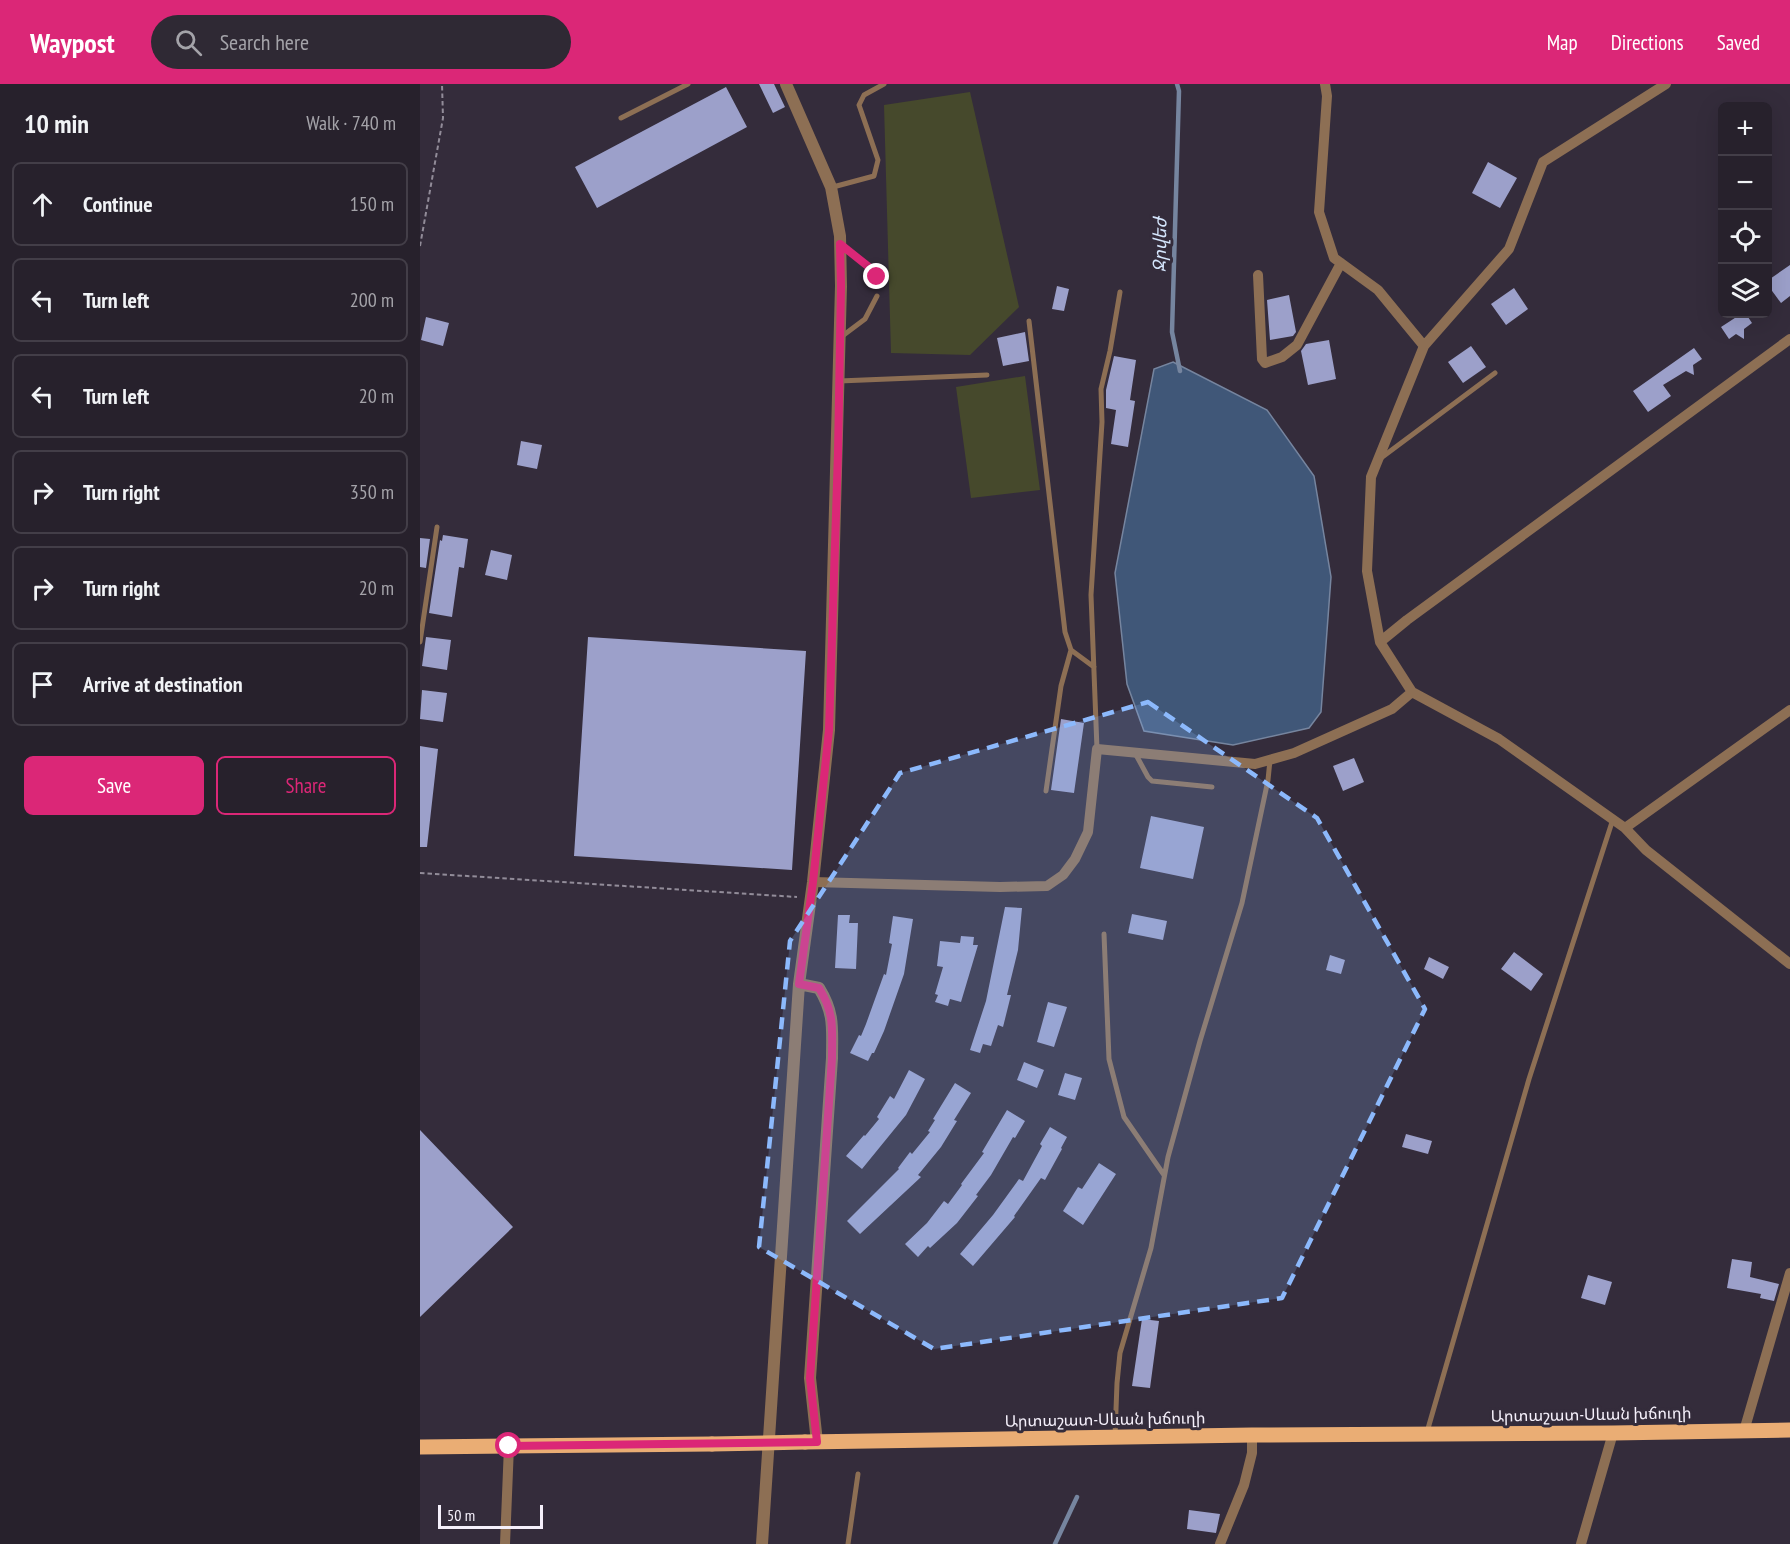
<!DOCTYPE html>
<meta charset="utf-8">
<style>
:root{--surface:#27212c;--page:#2f2934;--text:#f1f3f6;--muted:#a4a3a9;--line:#433e48;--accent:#db2777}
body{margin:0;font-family:"PT Sans Narrow","Noto Sans Armenian",sans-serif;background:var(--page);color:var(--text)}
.controls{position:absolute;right:18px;top:18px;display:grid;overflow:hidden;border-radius:9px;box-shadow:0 6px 24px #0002}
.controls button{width:54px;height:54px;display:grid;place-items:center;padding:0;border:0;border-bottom:2px solid var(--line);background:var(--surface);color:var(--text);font:30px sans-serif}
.scale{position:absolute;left:18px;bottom:15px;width:105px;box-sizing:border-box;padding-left:6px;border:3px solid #f5f0fb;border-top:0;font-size:16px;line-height:21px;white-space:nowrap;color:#f5f0fb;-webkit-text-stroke:4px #342c3b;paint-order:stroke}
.stop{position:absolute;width:18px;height:18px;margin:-14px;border:4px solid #db2777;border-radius:50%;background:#fff}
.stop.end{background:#db2777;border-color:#fff;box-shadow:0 2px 6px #0008}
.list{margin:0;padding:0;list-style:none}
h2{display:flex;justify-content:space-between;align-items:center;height:78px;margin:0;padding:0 24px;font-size:26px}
h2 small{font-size:20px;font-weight:400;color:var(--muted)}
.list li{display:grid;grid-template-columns:39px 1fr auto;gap:18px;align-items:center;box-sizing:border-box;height:84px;margin:0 12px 12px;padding:0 12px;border:2px solid var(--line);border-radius:9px}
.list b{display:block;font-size:22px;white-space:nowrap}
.list em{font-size:20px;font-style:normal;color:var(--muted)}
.actions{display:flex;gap:12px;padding:18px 24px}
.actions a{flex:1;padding:14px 0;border:2px solid var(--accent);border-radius:9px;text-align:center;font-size:21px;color:var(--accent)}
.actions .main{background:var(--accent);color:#fff}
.icon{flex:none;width:33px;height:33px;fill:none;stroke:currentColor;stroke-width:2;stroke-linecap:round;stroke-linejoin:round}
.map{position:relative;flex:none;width:1370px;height:1460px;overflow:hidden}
header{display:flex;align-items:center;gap:36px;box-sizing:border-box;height:84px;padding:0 30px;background:var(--accent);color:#fff}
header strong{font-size:28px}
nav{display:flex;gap:33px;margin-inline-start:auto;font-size:21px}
.search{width:420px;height:54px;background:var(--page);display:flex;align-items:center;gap:15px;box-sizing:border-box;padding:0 21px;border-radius:33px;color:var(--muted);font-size:22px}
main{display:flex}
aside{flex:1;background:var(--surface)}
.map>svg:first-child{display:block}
.green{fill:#46492c}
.water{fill:#405778;stroke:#76859f;stroke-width:1.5}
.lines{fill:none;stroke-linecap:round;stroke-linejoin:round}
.stream{stroke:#76859f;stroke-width:4.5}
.building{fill:#9ca0ca}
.path{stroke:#928c99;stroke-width:2;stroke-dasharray:4.5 3;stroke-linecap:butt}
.service{stroke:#8d6f54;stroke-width:5}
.minor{stroke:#8d6f54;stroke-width:10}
.tertiary{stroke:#8d6f54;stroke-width:12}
.primary{stroke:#eaad74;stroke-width:15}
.primary-bridge{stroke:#eaad74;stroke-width:15}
.route{stroke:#db2777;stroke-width:8}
.marked{fill:#8cb9fc;fill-opacity:0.2;stroke:#8cb9fc;stroke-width:4.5;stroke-dasharray:12 8;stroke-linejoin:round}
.labels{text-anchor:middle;stroke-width:6;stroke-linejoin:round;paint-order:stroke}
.street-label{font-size:16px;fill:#f5f0fb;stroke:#342c3b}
.water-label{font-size:18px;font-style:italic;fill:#d5e6fd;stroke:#342c3b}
</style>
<header>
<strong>Waypost</strong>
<div class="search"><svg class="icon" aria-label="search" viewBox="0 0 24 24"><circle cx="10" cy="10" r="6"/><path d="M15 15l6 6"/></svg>Search here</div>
<nav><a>Map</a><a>Directions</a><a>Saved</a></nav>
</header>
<main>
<aside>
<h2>10 min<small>Walk · 740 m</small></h2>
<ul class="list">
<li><svg class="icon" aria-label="ahead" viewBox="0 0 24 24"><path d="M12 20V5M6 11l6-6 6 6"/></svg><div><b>Continue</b></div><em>150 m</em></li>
<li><svg class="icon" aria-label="left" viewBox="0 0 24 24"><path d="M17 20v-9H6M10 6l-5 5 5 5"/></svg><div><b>Turn left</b></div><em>200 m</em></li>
<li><svg class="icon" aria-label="left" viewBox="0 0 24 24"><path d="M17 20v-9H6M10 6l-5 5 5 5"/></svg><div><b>Turn left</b></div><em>20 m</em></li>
<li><svg class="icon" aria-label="right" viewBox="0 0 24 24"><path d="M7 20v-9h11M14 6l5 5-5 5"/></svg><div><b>Turn right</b></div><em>350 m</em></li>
<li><svg class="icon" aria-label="right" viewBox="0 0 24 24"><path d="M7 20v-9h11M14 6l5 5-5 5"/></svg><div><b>Turn right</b></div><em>20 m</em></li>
<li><svg class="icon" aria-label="arrive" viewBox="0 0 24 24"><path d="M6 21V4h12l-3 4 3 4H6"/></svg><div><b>Arrive at destination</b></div></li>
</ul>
<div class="actions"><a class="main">Save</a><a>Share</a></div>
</aside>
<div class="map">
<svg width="1370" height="1460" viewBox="0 0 1370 1460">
<rect width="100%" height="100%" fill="#342c3b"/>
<!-- green -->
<path class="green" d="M 550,8 L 599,223 L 550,271 L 471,269 L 464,21 Z
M 605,292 L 620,406 L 551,414 L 536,303 Z"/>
<!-- water -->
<path class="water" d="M 753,278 L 847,326 L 894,392 L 911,493 L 901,628 L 889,644 L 813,661 L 724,647 L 707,600 L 695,489 L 734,285 Z"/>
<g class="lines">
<!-- stream -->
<path class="stream" d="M 757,0 L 759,7 L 752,248 L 760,287
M 635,1460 L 657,1413"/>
</g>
<!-- building -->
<path class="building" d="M 339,0 L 354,0 L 365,23 L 353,29 Z
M 306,3 L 327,43 L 177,124 L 155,83 Z
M 1068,78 L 1097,94 L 1080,124 L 1052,109 Z
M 1370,181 L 1370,212 L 1361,219 L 1347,200 L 1347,197 Z
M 637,202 L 649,205 L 644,227 L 632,225 Z
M 1094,204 L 1108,225 L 1086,241 L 1071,220 Z
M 869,211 L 876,248 L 873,252 L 850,256 L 847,216 Z
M 1321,230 L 1326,230 L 1332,239 L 1324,245 L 1324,255 L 1316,250 L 1309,255 L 1301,243 Z
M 6,233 L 29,239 L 23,262 L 1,256 Z
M 605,248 L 609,277 L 583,282 L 577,254 Z
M 909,256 L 916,295 L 888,301 L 881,267 L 886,260 Z
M 1051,262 L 1066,283 L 1043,299 L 1028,278 Z
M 1274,264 L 1282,275 L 1273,281 L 1274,291 L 1266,287 L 1243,301 L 1251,312 L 1228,328 L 1213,307 Z
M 694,272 L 716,276 L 710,316 L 715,317 L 708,363 L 691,360 L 696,326 L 686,324 L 686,306 Z
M 101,357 L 122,361 L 117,385 L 97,381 Z
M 23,451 L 48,455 L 44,484 L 39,483 L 32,533 L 9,529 L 20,456 L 22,457 Z
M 0,454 L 10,455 L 6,484 L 0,483 Z
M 71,466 L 92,471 L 87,496 L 65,491 Z
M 6,553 L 31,556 L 27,586 L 2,582 Z
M 168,553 L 386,567 L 372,786 L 154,772 Z
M 2,606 L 27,609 L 23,638 L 0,635 Z
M 641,635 L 664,639 L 654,709 L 631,706 Z
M 0,662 L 18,665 L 7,763 L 0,763 Z
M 934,674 L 944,698 L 923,707 L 913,682 Z
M 731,732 L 784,743 L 773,795 L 720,784 Z
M 585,823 L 602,824 L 598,866 L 587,911 L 591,911 L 583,943 L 578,941 L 571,962 L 563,960 L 560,969 L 550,966 L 566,917 Z
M 712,830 L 747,837 L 743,856 L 708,849 Z
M 418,831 L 430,831 L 429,839 L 438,839 L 436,885 L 415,884 Z
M 473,832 L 493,835 L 484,890 L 464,947 L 454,969 L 452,969 L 448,977 L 430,969 L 439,951 L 441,952 L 446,940 L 464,890 L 466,891 L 472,860 L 469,859 Z
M 541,852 L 554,853 L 553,861 L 558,861 L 541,918 L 530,915 L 528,922 L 515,918 L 518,911 L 515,910 L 523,883 L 517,882 L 520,857 L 540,859 Z
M 1094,868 L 1123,890 L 1111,907 L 1081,885 Z
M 910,871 L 925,876 L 921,890 L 906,886 Z
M 1009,873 L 1029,883 L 1023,895 L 1004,885 Z
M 628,918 L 647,923 L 634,963 L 617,958 Z
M 604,978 L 624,986 L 617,1004 L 597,996 Z
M 489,986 L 505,995 L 486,1031 L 442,1085 L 426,1072 L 444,1051 L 445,1052 L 459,1035 L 457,1033 L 470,1012 L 474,1015 Z
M 645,989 L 662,994 L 655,1016 L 638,1011 Z
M 535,999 L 551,1009 L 534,1036 L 537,1037 L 521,1063 L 498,1091 L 501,1093 L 440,1150 L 427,1137 L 479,1085 L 478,1084 L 490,1068 L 492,1070 L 510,1048 L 508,1047 L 515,1036 L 513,1035 Z
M 587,1026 L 605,1037 L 595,1054 L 593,1053 L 571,1091 L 556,1111 L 558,1112 L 537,1139 L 510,1164 L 508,1162 L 498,1173 L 485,1160 L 507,1139 L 524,1117 L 528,1120 L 542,1101 L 541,1100 L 564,1069 L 562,1068 Z
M 630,1043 L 647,1053 L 641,1064 L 642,1065 L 625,1096 L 621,1094 L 594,1132 L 595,1133 L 553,1182 L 540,1170 L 573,1131 L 599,1095 L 603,1097 L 622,1062 L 620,1060 Z
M 0,1046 L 93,1143 L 0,1233 Z
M 986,1050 L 1012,1057 L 1008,1070 L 982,1063 Z
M 679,1079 L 696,1090 L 663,1141 L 643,1127 L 658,1103 L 662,1105 Z
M 1312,1175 L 1332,1178 L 1330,1193 L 1359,1200 L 1354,1217 L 1340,1214 L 1341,1210 L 1307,1204 Z
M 1168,1191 L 1192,1198 L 1185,1221 L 1161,1214 Z
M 722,1235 L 739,1237 L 730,1304 L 712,1302 Z
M 769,1426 L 800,1430 L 796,1449 L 767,1445 Z"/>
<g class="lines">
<!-- path -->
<path class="path" d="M 0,162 L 23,34 L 22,0
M 0,789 L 377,813"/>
<!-- service -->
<path class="service" d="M 201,34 L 268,0
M 413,103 L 454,92 L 458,76 L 439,21 L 444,11 L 464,0
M 421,161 L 454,187 L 457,193
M 609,237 L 645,548 L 651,566 L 674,583
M 421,253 L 445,235 L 457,212
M 419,297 L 567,291
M 961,374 L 1075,289
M 0,558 L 17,443
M 677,665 L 671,511 L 682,338 L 681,305 L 690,267 L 700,208
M 715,669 L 728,693 L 732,697 L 792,703
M 626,707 L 641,602 L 651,566
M 684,850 L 689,975 L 704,1033 L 744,1091
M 1007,1348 L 1109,995 L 1193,735
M 695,1352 L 697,1299 L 700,1269 L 731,1164 L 748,1073 L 780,957 L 822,819 L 848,696 L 850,676
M 428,1460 L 438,1390"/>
<!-- minor -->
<path class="minor" d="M 905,0 L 907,12 L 899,128 L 914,174 L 958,206 L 1004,262
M 1246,0 L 1123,78 L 1089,165 L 1004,262 L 951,393 L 947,487 L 960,558 L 992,608 L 1079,655 L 1205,744 L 1226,766 L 1370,880
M 838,191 L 842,275 L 845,279 L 862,273 L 877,261 L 921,179
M 960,558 L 987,536 L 1370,255
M 1205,744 L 1370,626
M 393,798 L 580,803 L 627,802 L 643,791 L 655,775 L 668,748 L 677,665 L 835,680 L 874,669 L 972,625 L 992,608
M 1324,1347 L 1370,1189
M 85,1460 L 89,1362
M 800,1460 L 824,1401 L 832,1369 L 832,1351
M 1161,1460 L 1193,1349"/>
<!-- tertiary -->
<path class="tertiary" d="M 379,900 L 399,904 C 415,930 412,945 412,974 L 390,1294 L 397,1358
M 342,1460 L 379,900 L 393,798 L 409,646 L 421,202 L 420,152 L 411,103 L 366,0"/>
<!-- primary -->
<path class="primary" d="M 385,1358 L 832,1351 L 1193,1349 L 1370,1346
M 0,1363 L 292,1360"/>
<!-- primary-bridge -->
<path class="primary-bridge" d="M 292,1360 L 385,1358"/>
</g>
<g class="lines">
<!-- route -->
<path class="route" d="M 89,1362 L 397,1358 L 390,1294 L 412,974 C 412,945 415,930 399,904 L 379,900 L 393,798 L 409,646 L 418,369 L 421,202 L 420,160 L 454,187 L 457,193"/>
</g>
<!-- marked area -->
<path class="marked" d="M 728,618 L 897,734 L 1005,925 L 862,1214 L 514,1265 L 339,1163 L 370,857 L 480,689 Z"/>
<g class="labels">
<!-- street labels -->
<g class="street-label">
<text transform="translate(1171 1330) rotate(-1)" y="6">Արտաշատ-Սևան խճուղի</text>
<text transform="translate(685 1335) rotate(-1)" y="6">Արտաշատ-Սևան խճուղի</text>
</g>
<!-- water labels -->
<g class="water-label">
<text transform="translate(740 161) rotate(-89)" y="6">Ջրվեժ</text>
</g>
</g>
</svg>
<div class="controls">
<button>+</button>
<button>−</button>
<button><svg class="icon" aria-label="locate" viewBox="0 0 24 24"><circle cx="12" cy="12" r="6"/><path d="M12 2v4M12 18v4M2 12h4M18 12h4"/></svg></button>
<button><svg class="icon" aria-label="layers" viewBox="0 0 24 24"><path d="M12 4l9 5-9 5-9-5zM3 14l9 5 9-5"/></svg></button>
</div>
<div class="scale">50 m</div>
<div class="stop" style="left:89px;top:1362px"></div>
<div class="stop end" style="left:457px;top:193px"></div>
</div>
</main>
